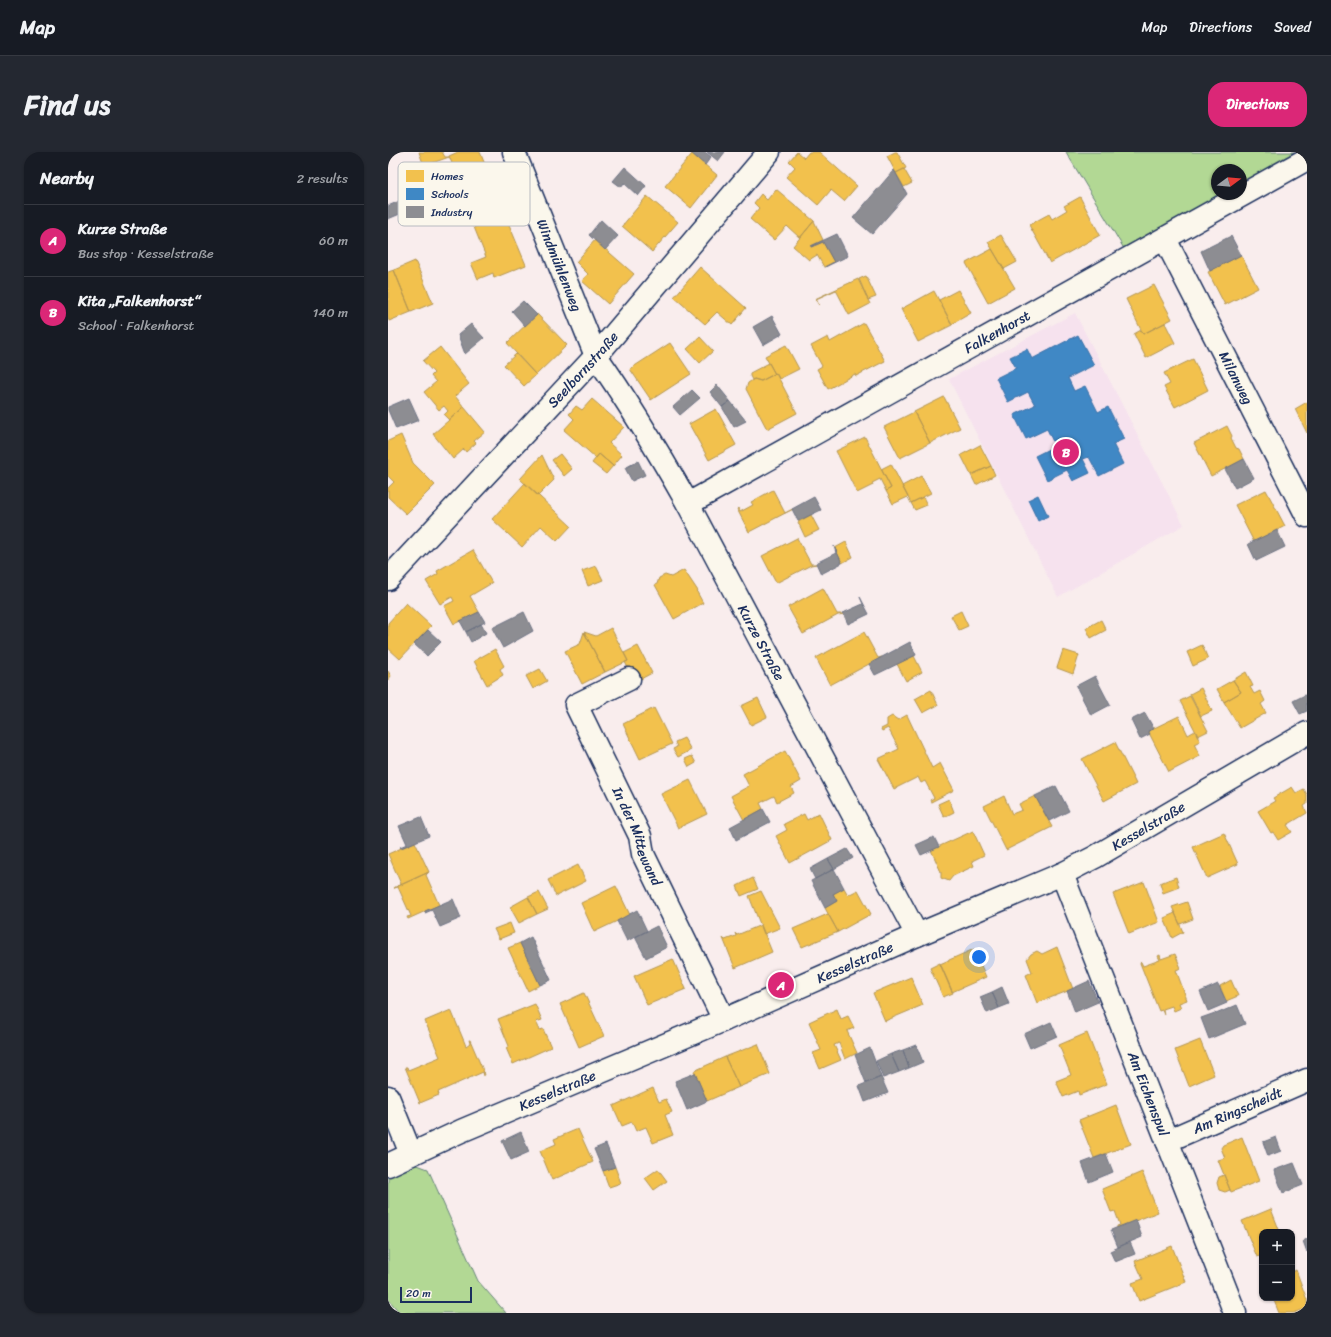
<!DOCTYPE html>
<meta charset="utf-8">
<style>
:root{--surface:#171b24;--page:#242831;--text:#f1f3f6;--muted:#9ea1a6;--line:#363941;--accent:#db2777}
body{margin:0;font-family:Sriracha,sans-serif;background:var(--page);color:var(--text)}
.controls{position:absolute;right:12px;bottom:12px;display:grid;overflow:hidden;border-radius:8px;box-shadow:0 1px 3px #0004}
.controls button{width:36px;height:36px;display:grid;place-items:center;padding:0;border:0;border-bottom:1px solid var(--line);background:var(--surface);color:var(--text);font:20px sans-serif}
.compass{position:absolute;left:823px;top:12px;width:36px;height:36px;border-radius:50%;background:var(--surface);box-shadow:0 1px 3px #0004;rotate:74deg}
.scale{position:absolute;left:12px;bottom:10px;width:72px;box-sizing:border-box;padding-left:4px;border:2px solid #1b2f5e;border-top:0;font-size:11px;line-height:14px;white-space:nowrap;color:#1b2f5e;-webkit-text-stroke:3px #fbf7ec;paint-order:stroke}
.you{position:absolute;left:591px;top:805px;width:14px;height:14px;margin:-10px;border:3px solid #fff;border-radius:50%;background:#1a73e8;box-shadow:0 0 0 6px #1a73e833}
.badge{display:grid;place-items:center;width:26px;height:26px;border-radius:50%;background:var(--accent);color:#fff;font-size:13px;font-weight:700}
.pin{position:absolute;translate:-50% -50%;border:2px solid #fff;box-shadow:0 1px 4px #0006}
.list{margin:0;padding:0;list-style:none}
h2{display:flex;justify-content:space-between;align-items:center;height:52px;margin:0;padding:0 16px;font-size:17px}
h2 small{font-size:13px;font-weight:400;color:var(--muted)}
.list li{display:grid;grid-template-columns:26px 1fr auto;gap:12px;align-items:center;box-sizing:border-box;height:72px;padding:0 16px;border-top:1px solid var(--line)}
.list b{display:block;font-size:15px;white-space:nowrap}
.list p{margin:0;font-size:13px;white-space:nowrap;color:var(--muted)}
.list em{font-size:13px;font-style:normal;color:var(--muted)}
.map{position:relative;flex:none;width:919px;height:1161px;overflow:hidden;border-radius:16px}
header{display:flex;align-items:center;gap:24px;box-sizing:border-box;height:56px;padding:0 20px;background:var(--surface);border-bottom:1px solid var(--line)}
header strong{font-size:19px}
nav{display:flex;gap:22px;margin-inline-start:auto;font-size:14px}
.intro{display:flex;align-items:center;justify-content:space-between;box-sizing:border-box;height:96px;padding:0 24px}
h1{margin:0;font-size:28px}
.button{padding:10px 18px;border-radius:16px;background:var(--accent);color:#fff;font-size:14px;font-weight:700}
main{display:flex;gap:24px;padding:0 24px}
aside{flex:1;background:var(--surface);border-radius:16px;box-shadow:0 1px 3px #0004}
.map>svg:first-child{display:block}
.built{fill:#f6e2ee}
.green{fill:#b2d894;stroke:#668479}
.homes{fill:#f2c14e;stroke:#b29553}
.schools{fill:#3f88c5;stroke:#346da6}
.industry{fill:#8d8d92;stroke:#6b7182}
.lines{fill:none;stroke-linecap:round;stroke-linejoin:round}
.minor-casing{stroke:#1b2f5e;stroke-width:25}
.minor{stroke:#fbf7ec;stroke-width:22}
.labels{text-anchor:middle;stroke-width:4;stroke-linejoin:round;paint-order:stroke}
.street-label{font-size:14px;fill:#1b2f5e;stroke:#fbf7ec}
.key{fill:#fbf7ec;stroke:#b8bbc1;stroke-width:1}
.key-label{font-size:11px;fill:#1b2f5e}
</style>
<header>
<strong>Map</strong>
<nav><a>Map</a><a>Directions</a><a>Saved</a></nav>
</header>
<div class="intro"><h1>Find us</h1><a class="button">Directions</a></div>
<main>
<aside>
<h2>Nearby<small>2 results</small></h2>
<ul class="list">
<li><span class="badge">A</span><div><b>Kurze Straße</b><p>Bus stop · Kesselstraße</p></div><em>60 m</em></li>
<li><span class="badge">B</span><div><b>Kita „Falkenhorst“</b><p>School · Falkenhorst</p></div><em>140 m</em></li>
</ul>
</aside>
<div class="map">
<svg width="919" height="1161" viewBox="0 0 919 1161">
<rect width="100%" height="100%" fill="#f9eded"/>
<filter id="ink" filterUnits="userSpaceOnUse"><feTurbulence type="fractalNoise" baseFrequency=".025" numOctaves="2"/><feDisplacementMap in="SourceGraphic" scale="8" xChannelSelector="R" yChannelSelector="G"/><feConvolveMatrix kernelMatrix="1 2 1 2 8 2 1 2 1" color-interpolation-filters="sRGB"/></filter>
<g filter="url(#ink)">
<!-- built -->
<path class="built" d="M 687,161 L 796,373 L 670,445 L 561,227 Z"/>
<!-- green -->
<path class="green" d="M 678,0 L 916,0 L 853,35 L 853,18 L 829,18 L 829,42 L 841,42 L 738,100 Z
M 0,1002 L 40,1017 L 90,1129 L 118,1161 L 12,1161 L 0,1147 Z"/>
<!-- homes -->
<path class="homes" d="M 31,0 L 54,0 L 57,5 L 61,5 L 36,14 Z
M 70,0 L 92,0 L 109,43 L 81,54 L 80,50 L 45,64 L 35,40 L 55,32 L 58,40 L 73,34 L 61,4 Z
M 409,0 L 416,6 L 421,0 L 431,0 L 469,34 L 456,49 L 443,38 L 430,53 L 398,25 L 407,15 L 401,9 Z
M 507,0 L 509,0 L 518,16 L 508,21 L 499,4 Z
M 304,2 L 329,23 L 303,56 L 277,34 Z
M 516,17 L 524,31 L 516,35 L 508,21 Z
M 388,37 L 426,69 L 412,86 L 399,74 L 386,88 L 362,67 L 371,56 L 366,51 L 373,42 L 379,48 Z
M 259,44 L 290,70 L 264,100 L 234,74 Z
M 692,45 L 712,83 L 662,111 L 641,73 L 661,62 L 664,67 L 679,58 L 676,54 Z
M 117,63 L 138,113 L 106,126 L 105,121 L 90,127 L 83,111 L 98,105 L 86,75 Z
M 426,69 L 435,88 L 423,94 L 423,95 L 435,90 L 446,110 L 436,115 L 429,103 L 421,108 L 405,94 Z
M 613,83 L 629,110 L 616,117 L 600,90 Z
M 207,88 L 246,122 L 220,152 L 194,129 L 200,122 L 188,110 Z
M 604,97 L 627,136 L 600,151 L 578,111 Z
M 853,103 L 870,136 L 837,153 L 820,120 Z
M 27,109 L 45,151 L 23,160 L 6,118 Z
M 312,115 L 358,156 L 344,173 L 329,160 L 317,172 L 286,145 Z
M 6,118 L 23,160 L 1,169 L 0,166 L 0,120 Z
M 478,124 L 488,145 L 480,148 L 471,127 Z
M 470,127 L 482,152 L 461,163 L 448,138 L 428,147 L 431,153 L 427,147 Z
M 766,133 L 784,167 L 755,182 L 738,147 Z
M 570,138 L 583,161 L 564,172 L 551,148 Z
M 546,139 L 564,173 L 530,190 L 513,157 Z
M 149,162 L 179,193 L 148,223 L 119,191 Z
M 476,171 L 497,209 L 468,224 L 467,222 L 440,237 L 429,217 L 434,214 L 423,194 L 440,185 L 442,190 Z
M 777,171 L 787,191 L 758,206 L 746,182 L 753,178 L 755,182 Z
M 312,185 L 325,199 L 312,211 L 299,197 Z
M 282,191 L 303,222 L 263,248 L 242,217 Z
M 398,193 L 411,217 L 391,227 L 388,221 L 387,222 L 377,204 Z
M 52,195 L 81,232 L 67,244 L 76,255 L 61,268 L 56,263 L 60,259 L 56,254 L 51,258 L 36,240 L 48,230 L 43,224 L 46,221 L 35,209 Z
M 128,202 L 148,223 L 136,234 L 116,213 Z
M 805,207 L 820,238 L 787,255 L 776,235 L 782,232 L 776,221 Z
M 381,211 L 387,222 L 373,229 L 366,227 L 364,228 L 362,224 L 362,221 Z
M 388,221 L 409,261 L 379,277 L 358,237 L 360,231 L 366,227 L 373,229 Z
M 556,245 L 572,276 L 542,291 L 526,260 Z
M 204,247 L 236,275 L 221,291 L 234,303 L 225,314 L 211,302 L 208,306 L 176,278 L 186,267 L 181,262 L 188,254 L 194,258 Z
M 919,250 L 919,281 L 907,257 Z
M 76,255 L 97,280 L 86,289 L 88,291 L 78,300 L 76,297 L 65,307 L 45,282 Z
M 328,257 L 348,293 L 321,308 L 301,272 Z
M 526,260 L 542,291 L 512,306 L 496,275 Z
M 839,274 L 844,284 L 843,286 L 848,296 L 851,297 L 856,307 L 823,324 L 806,291 Z
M 13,283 L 25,311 L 47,333 L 18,362 L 0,345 L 0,336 L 6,330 L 0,324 L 0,289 Z
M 477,285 L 503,336 L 498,339 L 492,327 L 484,331 L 485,333 L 469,341 L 448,299 Z
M 592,293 L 603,314 L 583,323 L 573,303 Z
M 172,302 L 184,317 L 176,324 L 164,308 Z
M 211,302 L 225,314 L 218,322 L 204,311 Z
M 154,303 L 166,328 L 150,344 L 132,327 Z
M 503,312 L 520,345 L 505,352 L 498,339 L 503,336 L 493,317 Z
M 603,314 L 607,323 L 588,333 L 583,323 Z
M 533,324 L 543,341 L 523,351 L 514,334 Z
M 137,331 L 183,374 L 169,389 L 153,374 L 134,395 L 104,367 Z
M 385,338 L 397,361 L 405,357 L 361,380 L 349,357 L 350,356 L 352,360 L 365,353 L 363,350 Z
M 878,338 L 897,374 L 866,390 L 847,353 Z
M 535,345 L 539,353 L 527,358 L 523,351 Z
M 423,363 L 431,378 L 417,385 L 410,370 Z
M 409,386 L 423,412 L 428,412 L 423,413 L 388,431 L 374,404 Z
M 458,390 L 465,405 L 454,411 L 447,396 Z
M 85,398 L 104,431 L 82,444 L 91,460 L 66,472 L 56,454 L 66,449 L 64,445 L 52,452 L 38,429 L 50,422 L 49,419 Z
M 208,414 L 215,428 L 200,434 L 194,419 Z
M 296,418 L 310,439 L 309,440 L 315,451 L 286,467 L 267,433 L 269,432 L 271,426 L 277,423 L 283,425 Z
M 435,436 L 449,462 L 456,462 L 450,463 L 415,482 L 400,455 Z
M 18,451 L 43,474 L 12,507 L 0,496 L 0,471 Z
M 573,459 L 580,474 L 571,478 L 563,464 Z
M 713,468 L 718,478 L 703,486 L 698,476 Z
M 223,476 L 240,509 L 217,520 L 196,480 L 208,484 Z
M 196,480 L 217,520 L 194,532 L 177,499 L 192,492 Z
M 476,480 L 490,506 L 494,505 L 442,533 L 428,506 Z
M 814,493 L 820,507 L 805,514 L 799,500 Z
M 250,494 L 264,521 L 247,530 L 237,510 L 240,509 L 236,501 Z
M 107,497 L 116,514 L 112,517 L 115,523 L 99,533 L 86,509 Z
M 675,498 L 691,503 L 685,522 L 669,516 Z
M 526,504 L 534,520 L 518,529 L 509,512 Z
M 152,517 L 159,529 L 145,537 L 138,524 Z
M 0,519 L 3,524 L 0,528 Z
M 858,520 L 865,534 L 862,535 L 866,542 L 872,539 L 877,549 L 873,552 L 878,561 L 852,576 L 836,550 L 853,540 L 845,528 Z
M 845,528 L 853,540 L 836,550 L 829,537 Z
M 813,536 L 824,559 L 813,564 L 802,542 Z
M 543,538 L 550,553 L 535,561 L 527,547 Z
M 802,544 L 820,579 L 810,584 L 792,549 Z
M 370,546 L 379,565 L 363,573 L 353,554 Z
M 266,556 L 284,592 L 252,607 L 235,572 Z
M 519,563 L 544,616 L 552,611 L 566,638 L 543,650 L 542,648 L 546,646 L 537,629 L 533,631 L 530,625 L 506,637 L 490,607 L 511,597 L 500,576 L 494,579 L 493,577 L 499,574 L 499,567 L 504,564 L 510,568 Z
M 791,564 L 800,583 L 807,579 L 812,589 L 806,592 L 812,604 L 781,620 L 760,579 Z
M 296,586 L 303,598 L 290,605 L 285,597 L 289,595 L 287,590 Z
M 727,590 L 748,632 L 716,649 L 694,607 Z
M 397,599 L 413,629 L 403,635 L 406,641 L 389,650 L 386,644 L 372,651 L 375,657 L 356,668 L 343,644 L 361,634 L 355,622 Z
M 304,604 L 308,611 L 301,615 L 297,607 Z
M 302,628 L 319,662 L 290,676 L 273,642 Z
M 904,635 L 908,641 L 916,637 L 919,643 L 919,652 L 916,654 L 919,661 L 899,673 L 904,680 L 890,688 L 885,680 L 883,681 L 870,659 L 887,649 L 885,646 Z
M 616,644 L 624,662 L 634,658 L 631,652 L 647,644 L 664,675 L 618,698 L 596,654 Z
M 561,647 L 566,660 L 556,665 L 550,652 Z
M 431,661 L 444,688 L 402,711 L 388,684 L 399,678 L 396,672 L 416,662 L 419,668 Z
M 585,679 L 596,703 L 584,709 L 586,714 L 565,724 L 561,729 L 553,726 L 553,720 L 543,698 Z
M 836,681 L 850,712 L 819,726 L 805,695 Z
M 27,690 L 41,720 L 6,736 L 13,732 L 0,702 Z
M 190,713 L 198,729 L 168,744 L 160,728 Z
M 41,720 L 38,723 L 51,753 L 20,767 L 19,765 L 23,764 L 10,735 L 6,736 Z
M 788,725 L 791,735 L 775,741 L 772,731 Z
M 365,726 L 370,737 L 353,744 L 349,734 Z
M 756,730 L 771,770 L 741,782 L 725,742 Z
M 228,734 L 242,763 L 206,780 L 193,751 Z
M 456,736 L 460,743 L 470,738 L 483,762 L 450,780 L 437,756 L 449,749 L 445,742 Z
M 373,739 L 392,776 L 376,782 L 361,744 Z
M 151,740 L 160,757 L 149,762 L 140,745 Z
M 140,745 L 149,762 L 131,771 L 122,755 Z
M 799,750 L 805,767 L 792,772 L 784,755 Z
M 787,761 L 795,780 L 784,786 L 776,766 Z
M 440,762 L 450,780 L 414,795 L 405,777 Z
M 122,771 L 126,781 L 111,787 L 106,777 Z
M 373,773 L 384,800 L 347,816 L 335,786 L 337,788 L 348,784 L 347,781 L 349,783 Z
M 132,791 L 152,833 L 140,839 L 120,796 Z
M 669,795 L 685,837 L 649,851 L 638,823 L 644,820 L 639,807 L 643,802 L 649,799 L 654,802 Z
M 586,797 L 598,825 L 564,840 L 552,812 Z
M 787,802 L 793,816 L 788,818 L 799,848 L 791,851 L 793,856 L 786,859 L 784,854 L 775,857 L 776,863 L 774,858 L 771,859 L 752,811 L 753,810 L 755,814 L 772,808 L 770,804 L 772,803 L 773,807 Z
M 285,807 L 298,837 L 259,853 L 246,824 Z
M 552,811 L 565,841 L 555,845 L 542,816 Z
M 523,825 L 535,853 L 497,869 L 485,841 Z
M 843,828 L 850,844 L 838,849 L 832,834 Z
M 196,841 L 216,884 L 191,895 L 172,852 Z
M 147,852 L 154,868 L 148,870 L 152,878 L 155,877 L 163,895 L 125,912 L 118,896 L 121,894 L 110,867 Z
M 449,857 L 453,867 L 460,864 L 466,876 L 459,879 L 469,901 L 457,907 L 451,891 L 446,893 L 453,908 L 432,917 L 425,901 L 433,898 L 421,870 Z
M 63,858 L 78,894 L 82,891 L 81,888 L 82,888 L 97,923 L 96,924 L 95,920 L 50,940 L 51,943 L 32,951 L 17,915 L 19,915 L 20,918 L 52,905 L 37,869 Z
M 699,881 L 719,932 L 691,943 L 690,939 L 675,945 L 668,929 L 683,923 L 671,893 Z
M 812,888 L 826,923 L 801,934 L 787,898 Z
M 370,892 L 382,922 L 351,935 L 337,905 Z
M 337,905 L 351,935 L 319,949 L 306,919 Z
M 265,936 L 271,950 L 278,947 L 284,960 L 277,963 L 285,983 L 265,991 L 258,975 L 248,979 L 244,970 L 234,974 L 225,954 Z
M 728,953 L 743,992 L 706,1006 L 691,968 Z
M 190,977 L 205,1010 L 164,1028 L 152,999 L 168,992 L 166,987 Z
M 854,985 L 871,1029 L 843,1040 L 830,1008 L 837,1006 L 833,996 L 835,993 Z
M 227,1015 L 233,1031 L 221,1035 L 215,1019 Z
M 270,1017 L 279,1029 L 266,1038 L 257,1026 Z
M 754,1020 L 770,1060 L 729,1076 L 729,1074 L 732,1073 L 727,1059 L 723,1060 L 714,1037 Z
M 836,1023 L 842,1038 L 837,1040 L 831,1038 L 829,1031 L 831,1025 Z
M 883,1057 L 892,1080 L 874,1080 L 874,1103 L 869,1105 L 854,1069 Z
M 784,1094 L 798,1130 L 751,1149 L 744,1131 L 755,1127 L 747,1109 Z
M 908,1118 L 919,1148 L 919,1156 L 906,1161 L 891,1161 L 885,1146 L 904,1146 L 904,1120 Z"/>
<!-- schools -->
<path class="schools" d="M 690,183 L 706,213 L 680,226 L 686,239 L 697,234 L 710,260 L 720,255 L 736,287 L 725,292 L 735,312 L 711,324 L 701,305 L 695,307 L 702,321 L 685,329 L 679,318 L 659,328 L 647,304 L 667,294 L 659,277 L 638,287 L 626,263 L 647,253 L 640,240 L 620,250 L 608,226 L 628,216 L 622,205 L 639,197 L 644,207 Z
M 650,343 L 660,364 L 650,369 L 640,348 Z"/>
<!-- industry -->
<path class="industry" d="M 302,0 L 317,0 L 323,5 L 317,13 Z
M 319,0 L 337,0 L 330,9 Z
M 237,15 L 258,34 L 250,44 L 236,31 L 233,35 L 225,29 Z
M 506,18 L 519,42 L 484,82 L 465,66 Z
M 14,48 L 19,59 L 0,67 L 0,54 Z
M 213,68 L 230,84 L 217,98 L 201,83 Z
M 449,82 L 460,104 L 437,115 L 446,110 L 435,90 L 423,95 L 423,94 Z
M 843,84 L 853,103 L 822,119 L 813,99 Z
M 135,149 L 149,163 L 137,174 L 124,159 Z
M 384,164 L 394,182 L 375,193 L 365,175 Z
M 83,172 L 96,186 L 77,202 L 70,183 Z
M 329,233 L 342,249 L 334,255 L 322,240 Z
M 304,238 L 312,246 L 292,263 L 285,255 Z
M 21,246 L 31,268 L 8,277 L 0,258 L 0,255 Z
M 342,249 L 358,269 L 346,275 L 334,255 Z
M 856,307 L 866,326 L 847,336 L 837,317 Z
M 250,309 L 257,323 L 244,329 L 237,316 Z
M 426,345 L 433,358 L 410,369 L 404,357 Z
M 889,378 L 897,395 L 868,409 L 860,392 Z
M 446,394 L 454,411 L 433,422 L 428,411 L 448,401 Z
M 472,445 L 481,462 L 460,472 L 455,461 L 475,452 Z
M 91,460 L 97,470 L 78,480 L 72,469 Z
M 136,460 L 145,479 L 115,496 L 104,476 Z
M 93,472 L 98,481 L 83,490 L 78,480 Z
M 40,478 L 53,490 L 39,504 L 26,492 Z
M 522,490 L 528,503 L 487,523 L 481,512 Z
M 707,524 L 722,553 L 703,563 L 688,534 Z
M 919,542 L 919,559 L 912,562 L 905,549 Z
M 757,561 L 766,577 L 760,579 L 762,582 L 752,587 L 743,568 Z
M 668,634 L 681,659 L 661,669 L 647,644 Z
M 375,657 L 382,670 L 348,688 L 342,675 Z
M 33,665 L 41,684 L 13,696 L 12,695 L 19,692 L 11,674 Z
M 546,685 L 551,695 L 533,703 L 528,693 Z
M 459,697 L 465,706 L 446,717 L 440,707 Z
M 440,707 L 446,717 L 427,727 L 422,717 Z
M 446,717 L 456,736 L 445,742 L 449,749 L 437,756 L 423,729 Z
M 65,747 L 73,766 L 52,775 L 44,758 L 37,761 L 37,759 Z
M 249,758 L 259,779 L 239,789 L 229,769 Z
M 269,774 L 279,795 L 258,806 L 247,785 Z
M 143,785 L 163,828 L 152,833 L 132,791 Z
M 701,829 L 710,850 L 687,860 L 679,839 Z
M 830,832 L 839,851 L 820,859 L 812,840 Z
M 614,835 L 621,852 L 611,856 L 604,840 Z
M 604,840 L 611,856 L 599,861 L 592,845 Z
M 849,853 L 857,872 L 821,887 L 813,866 L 827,861 L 828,862 Z
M 663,870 L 669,884 L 642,896 L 636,882 Z
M 528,893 L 535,910 L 521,916 L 515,898 Z
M 482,896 L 493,925 L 478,931 L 467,903 Z
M 515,898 L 521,916 L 511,920 L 503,902 Z
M 503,902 L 511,920 L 495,926 L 488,909 Z
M 307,921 L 319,949 L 299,958 L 287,929 Z
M 493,925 L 500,941 L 477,950 L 471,934 Z
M 133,980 L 141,1000 L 123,1008 L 114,989 Z
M 888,985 L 893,999 L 880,1004 L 875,990 Z
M 218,992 L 227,1015 L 215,1019 L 206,997 Z
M 718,1002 L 725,1020 L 701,1030 L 694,1011 Z
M 906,1011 L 915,1033 L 895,1041 L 886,1018 Z
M 748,1068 L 754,1085 L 730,1095 L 723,1078 Z
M 919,1087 L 919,1100 L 915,1089 Z
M 742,1090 L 747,1102 L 727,1110 L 722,1099 Z"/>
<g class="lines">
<!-- minor casing -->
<g class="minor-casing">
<g id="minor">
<path id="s1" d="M 126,0 L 208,204 C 242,252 271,301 300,352 L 529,783"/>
<path id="s2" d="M 777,87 L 919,364"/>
<path id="s3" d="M 300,352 L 919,7"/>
<path id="s4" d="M 0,427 L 208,204 L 381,0"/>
<path id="s5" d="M 241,527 L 188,553 L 252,684 L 255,702 L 336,868"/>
<path id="s6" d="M 674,722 L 847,1161"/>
<path d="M 0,945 L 23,1002"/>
<path id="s7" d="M 779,989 L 919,928"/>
<path id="s8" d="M 0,1013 L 73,979 L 336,868 L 529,783 L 674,722 L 707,705 L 919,581"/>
</g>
</g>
<!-- minor -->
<use href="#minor" class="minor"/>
</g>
</g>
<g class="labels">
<!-- street labels -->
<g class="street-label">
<text dy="5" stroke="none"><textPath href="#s1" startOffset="122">Windmühlenweg</textPath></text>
<text dy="5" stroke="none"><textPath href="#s3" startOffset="354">Falkenhorst</textPath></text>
<text dy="5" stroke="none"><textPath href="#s4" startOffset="286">Seelbornstraße</textPath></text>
<text dy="5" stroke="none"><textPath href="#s2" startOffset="156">Milanweg</textPath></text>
<text dy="5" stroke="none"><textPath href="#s1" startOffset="551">Kurze Straße</textPath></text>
<text dy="5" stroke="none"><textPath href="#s8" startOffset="833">Kesselstraße</textPath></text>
<text dy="5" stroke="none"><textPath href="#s5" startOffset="204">In der Mittewand</textPath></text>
<text dy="5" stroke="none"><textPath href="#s8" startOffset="509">Kesselstraße</textPath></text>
<text dy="5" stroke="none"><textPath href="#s8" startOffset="185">Kesselstraße</textPath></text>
<text dy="5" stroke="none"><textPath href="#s6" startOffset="236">Am Eichenspul</textPath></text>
<text dy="5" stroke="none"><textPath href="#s7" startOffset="77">Am Ringscheidt</textPath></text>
</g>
</g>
<!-- legend -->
<rect x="10" y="10" width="132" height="64" rx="6" class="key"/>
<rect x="18" y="18" width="18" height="12" fill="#f2c14e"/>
<rect x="18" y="36" width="18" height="12" fill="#3f88c5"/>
<rect x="18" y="54" width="18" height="12" fill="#8d8d92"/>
<g class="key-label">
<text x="43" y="28">Homes</text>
<text x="43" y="46">Schools</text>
<text x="43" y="64">Industry</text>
</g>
</svg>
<div class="controls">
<button>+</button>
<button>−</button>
</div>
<svg class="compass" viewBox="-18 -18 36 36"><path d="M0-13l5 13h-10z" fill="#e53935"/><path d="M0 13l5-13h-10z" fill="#9ea1a6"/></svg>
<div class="scale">20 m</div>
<div class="you"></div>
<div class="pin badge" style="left:393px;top:833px">A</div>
<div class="pin badge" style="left:678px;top:300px">B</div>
</div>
</main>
